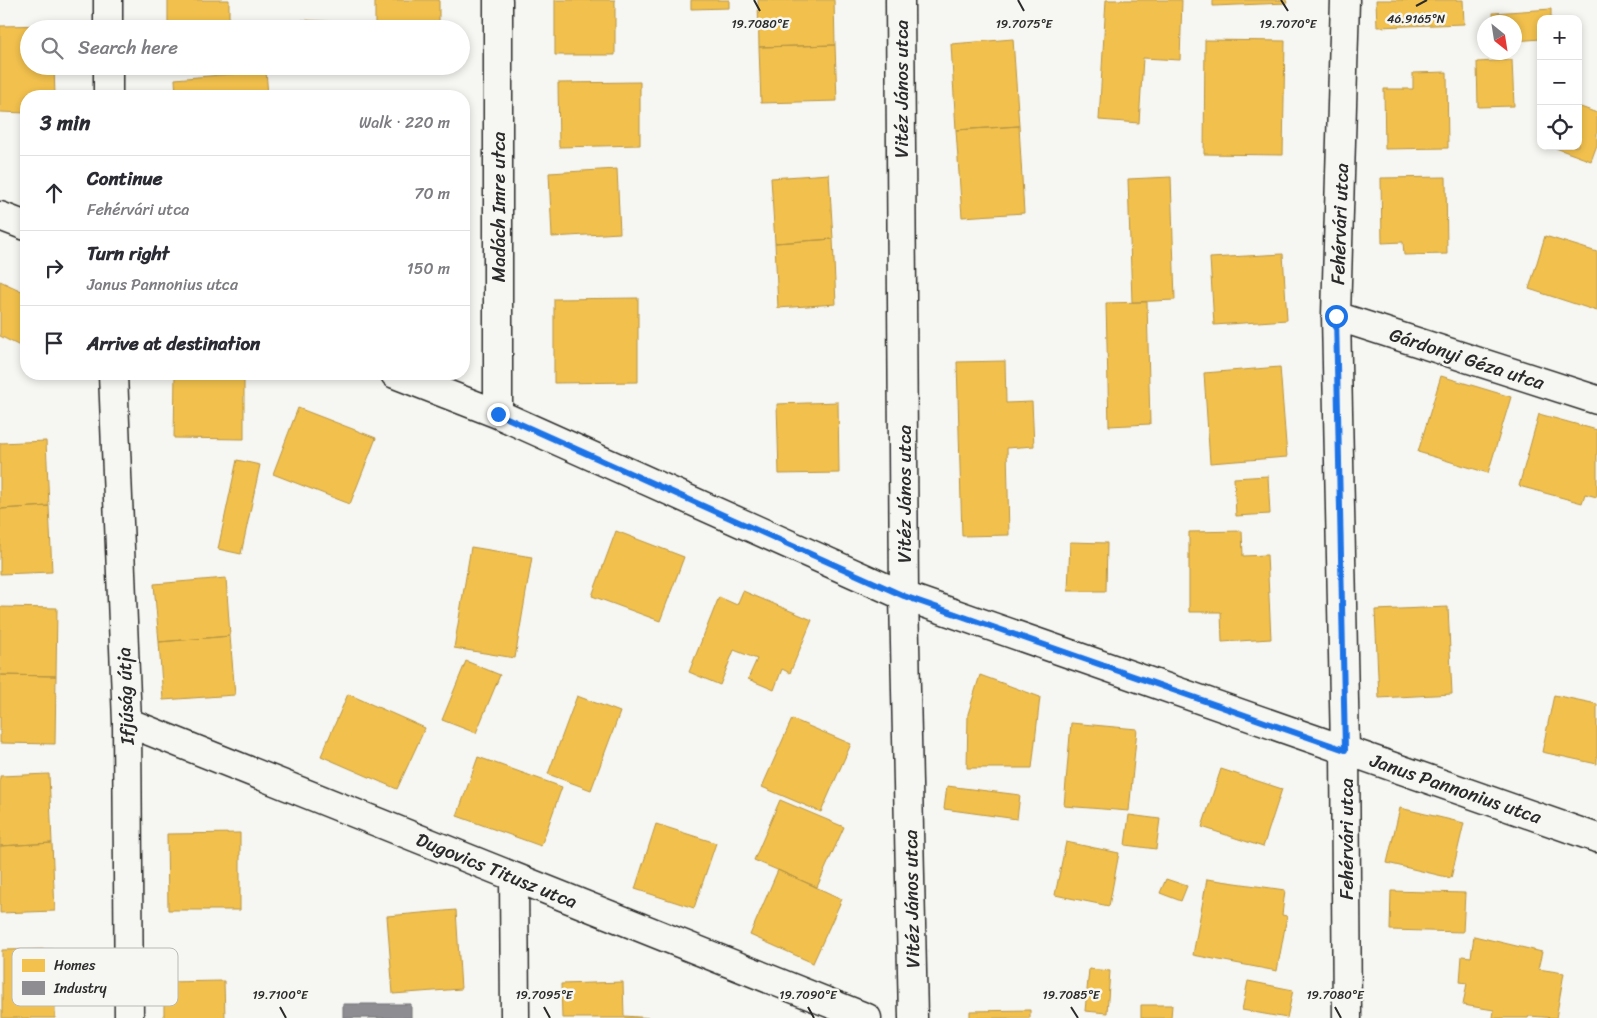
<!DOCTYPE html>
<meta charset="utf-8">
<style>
:root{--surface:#fff;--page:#f7f7f7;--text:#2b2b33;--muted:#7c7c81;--line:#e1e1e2}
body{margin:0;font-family:Sriracha,sans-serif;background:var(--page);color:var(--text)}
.controls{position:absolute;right:15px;top:15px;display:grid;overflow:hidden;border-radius:10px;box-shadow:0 2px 8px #0003}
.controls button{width:45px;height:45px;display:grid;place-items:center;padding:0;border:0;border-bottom:1px solid var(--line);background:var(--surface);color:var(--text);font:25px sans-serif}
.compass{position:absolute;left:1477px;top:15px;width:45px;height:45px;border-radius:50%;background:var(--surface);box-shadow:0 2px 8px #0003;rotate:150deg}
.stop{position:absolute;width:15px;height:15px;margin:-11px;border:4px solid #1a73e8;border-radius:50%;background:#fff}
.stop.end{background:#1a73e8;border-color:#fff;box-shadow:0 1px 5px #0008}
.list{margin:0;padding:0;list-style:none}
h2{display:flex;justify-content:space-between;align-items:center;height:65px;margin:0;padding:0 20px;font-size:21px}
h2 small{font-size:16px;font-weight:400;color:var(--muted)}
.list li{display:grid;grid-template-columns:32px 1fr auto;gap:15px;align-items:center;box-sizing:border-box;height:75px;padding:0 20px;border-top:1px solid var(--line)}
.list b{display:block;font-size:19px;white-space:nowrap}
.list p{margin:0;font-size:16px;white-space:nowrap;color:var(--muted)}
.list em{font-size:16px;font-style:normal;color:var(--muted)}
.icon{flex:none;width:28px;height:28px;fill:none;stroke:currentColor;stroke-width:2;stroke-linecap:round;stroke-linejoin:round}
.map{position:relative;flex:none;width:1597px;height:1018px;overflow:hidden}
.search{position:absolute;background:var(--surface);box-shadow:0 2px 8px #0003;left:20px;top:20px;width:450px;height:55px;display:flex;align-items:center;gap:12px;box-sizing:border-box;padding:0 18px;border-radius:28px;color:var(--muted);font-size:19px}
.panel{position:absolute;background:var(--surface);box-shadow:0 2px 8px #0003;left:20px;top:90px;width:450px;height:290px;border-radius:20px}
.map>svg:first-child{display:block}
.homes{fill:#f2c14e;stroke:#b69444}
.industry{fill:#8d8d92;stroke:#707073}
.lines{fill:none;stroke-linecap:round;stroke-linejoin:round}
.minor-casing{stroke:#2b2b2b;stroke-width:31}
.minor{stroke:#f6f6f2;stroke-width:28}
.route{stroke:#1a73e8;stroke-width:6}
.ticks{fill:none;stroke:#2b2b2b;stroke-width:2}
.labels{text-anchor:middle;stroke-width:5;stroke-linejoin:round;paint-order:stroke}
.street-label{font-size:19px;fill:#2b2b2b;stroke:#f6f6f2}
.key{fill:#f6f6f2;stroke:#b9b9b6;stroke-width:1}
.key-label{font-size:14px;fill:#2b2b2b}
.ticks-label{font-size:12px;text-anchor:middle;fill:#2b2b2b;stroke:#f6f6f2;stroke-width:5;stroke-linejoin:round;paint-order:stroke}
</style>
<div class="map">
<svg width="1597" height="1018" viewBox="0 0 1597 1018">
<rect width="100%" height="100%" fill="#f6f6f2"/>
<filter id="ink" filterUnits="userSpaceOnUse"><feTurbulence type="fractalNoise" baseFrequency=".02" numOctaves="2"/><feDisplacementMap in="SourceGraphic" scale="10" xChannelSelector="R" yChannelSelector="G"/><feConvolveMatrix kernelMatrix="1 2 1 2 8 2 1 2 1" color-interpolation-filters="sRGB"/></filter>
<g filter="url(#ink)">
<!-- homes -->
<path class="homes" d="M 168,0 L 229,0 L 229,29 L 168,29 Z
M 375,0 L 439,0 L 439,29 L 375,29 Z
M 555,0 L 615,0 L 615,55 L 555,55 Z
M 691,0 L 729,0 L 729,8 L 691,9 Z
M 758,0 L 834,0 L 835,45 L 759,47 Z
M 1106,0 L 1182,0 L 1180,60 L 1143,58 L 1139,123 L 1099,120 Z
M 1213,0 L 1286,0 L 1287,3 L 1213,6 Z
M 1376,0 L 1463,0 L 1464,24 L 1377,27 Z
M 1551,9 L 1551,19 L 1541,19 L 1541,39 L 1514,41 L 1514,22 L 1494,22 L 1493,13 Z
M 302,20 L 359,23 L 359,29 L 302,29 Z
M 54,25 L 54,29 L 29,29 L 29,66 L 54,66 L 55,96 L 26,96 L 26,113 L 0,112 L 0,26 Z
M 1013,39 L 1019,126 L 956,130 L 951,44 Z
M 1205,40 L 1285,41 L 1283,155 L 1204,154 Z
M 835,45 L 837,101 L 761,103 L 759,47 Z
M 1512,60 L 1514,106 L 1478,107 L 1477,62 Z
M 247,66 L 304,66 L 303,73 L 247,70 Z
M 266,71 L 268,95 L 176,96 L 175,79 Z
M 1447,72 L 1448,148 L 1385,149 L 1384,89 L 1413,89 L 1413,73 Z
M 640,82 L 640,145 L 559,147 L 558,83 Z
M 1578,106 L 1597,113 L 1597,145 L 1591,161 L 1553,147 L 1578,146 Z
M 1019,126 L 1024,213 L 962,217 L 956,130 Z
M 617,169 L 620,233 L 552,237 L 549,173 Z
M 829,174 L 833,239 L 775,243 L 771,178 Z
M 1171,177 L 1175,300 L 1132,302 L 1128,179 Z
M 1446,177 L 1447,254 L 1404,255 L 1403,242 L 1382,243 L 1381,178 Z
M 1545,236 L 1597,252 L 1597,311 L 1529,289 Z
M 833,239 L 836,304 L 778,308 L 775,243 Z
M 464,247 L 466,307 L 464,308 Z
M 1283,254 L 1287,320 L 1214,325 L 1210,258 Z
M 0,281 L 26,293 L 26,349 L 0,336 Z
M 638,298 L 638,382 L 554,383 L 554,299 Z
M 1147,302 L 1150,424 L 1109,426 L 1106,303 Z
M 1005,361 L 1006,403 L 1032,402 L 1034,446 L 1007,448 L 1009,535 L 962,536 L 957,362 Z
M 1280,367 L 1287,457 L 1210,463 L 1204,373 Z
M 175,374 L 244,374 L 244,439 L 174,438 Z
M 1441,376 L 1511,397 L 1488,473 L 1418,452 Z
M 838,402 L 839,473 L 779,474 L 777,404 Z
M 298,408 L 376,438 L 350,504 L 273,474 Z
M 1539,414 L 1597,430 L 1597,497 L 1585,494 L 1582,503 L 1519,486 Z
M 46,441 L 49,506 L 0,509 L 0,443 Z
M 237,460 L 260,465 L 241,554 L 218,549 Z
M 1268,476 L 1270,514 L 1236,516 L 1234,478 Z
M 49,506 L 52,572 L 0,574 L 0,509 Z
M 616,531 L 684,557 L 660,621 L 592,596 Z
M 1242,531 L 1243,556 L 1267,555 L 1271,639 L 1222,642 L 1221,612 L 1189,612 L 1189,532 Z
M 1070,542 L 1107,543 L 1106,591 L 1068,591 Z
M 471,547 L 532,557 L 515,658 L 454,648 Z
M 226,578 L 230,636 L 159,642 L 154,584 Z
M 743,591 L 812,620 L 790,673 L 782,669 L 774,690 L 748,679 L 757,659 L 734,650 L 720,685 L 689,672 L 719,597 L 737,605 Z
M 0,607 L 57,608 L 56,676 L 0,675 Z
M 1448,607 L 1452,694 L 1379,698 L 1375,610 Z
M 230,636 L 235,695 L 163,700 L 159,642 Z
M 466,661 L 500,675 L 476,733 L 442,720 Z
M 0,675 L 56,676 L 55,744 L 0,743 Z
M 980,675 L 1040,697 L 1032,768 L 967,768 L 968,714 Z
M 348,694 L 425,728 L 397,789 L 321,756 Z
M 1554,695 L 1597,704 L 1597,764 L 1542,752 Z
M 577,696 L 620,712 L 591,790 L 548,774 Z
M 792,719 L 851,744 L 821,812 L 762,787 Z
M 1071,723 L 1137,729 L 1129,811 L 1064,806 Z
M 478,757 L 562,787 L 541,846 L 457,816 Z
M 1221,769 L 1282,789 L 1263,847 L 1202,827 Z
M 49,774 L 52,843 L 0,846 L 0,776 Z
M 947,786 L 1020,795 L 1017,819 L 944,809 Z
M 780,800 L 844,827 L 817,887 L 754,860 Z
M 1400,808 L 1464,823 L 1451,878 L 1387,863 Z
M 1129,815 L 1160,819 L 1156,849 L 1125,845 Z
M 656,824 L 716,843 L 694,908 L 635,889 Z
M 240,833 L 240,910 L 168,910 L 167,834 Z
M 1066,842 L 1119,853 L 1109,906 L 1055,895 Z
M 52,843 L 55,911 L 0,913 L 0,846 Z
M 778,870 L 842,899 L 813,963 L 750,935 Z
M 1166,879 L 1187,886 L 1181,901 L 1160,893 Z
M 1207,879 L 1285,890 L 1282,915 L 1287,916 L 1277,971 L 1193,955 Z
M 1391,891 L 1465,893 L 1463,932 L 1390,930 Z
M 456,910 L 461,989 L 393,994 L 387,916 Z
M 1474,936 L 1542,952 L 1538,969 L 1564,973 L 1556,1018 L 1529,1016 L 1528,1018 L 1493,1018 L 1494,1010 L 1463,1005 L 1467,983 L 1460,982 L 1462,956 L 1471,957 Z
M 55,949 L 55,1018 L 2,1018 L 2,950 Z
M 1089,969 L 1110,971 L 1107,1013 L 1085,1011 Z
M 224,981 L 225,1018 L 164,1018 L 164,982 Z
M 1248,981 L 1293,990 L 1287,1018 L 1242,1010 Z
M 623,982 L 624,1016 L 653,1018 L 562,1018 L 561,984 Z
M 1141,1005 L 1172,1005 L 1171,1018 L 1141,1018 Z
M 1030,1010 L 1030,1018 L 970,1018 L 970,1011 Z"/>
<!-- industry -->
<path class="industry" d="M 343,1004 L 411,1004 L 411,1018 L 343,1018 Z"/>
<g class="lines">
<!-- minor casing -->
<g class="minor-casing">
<path id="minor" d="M 108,0 L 108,29
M 900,0 L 904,596 L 913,1018
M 1345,0 L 1336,316 L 1345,749 L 1347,1018
M 108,66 L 108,96
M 0,216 L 26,226
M 1336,316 L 1597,400
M 113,374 L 127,722 L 129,1018
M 395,374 L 498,414 L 904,596 L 1597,838
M 498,414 L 498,0
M 127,722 L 867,1018
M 514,878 L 515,1018"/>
</g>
<!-- minor -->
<use href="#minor" class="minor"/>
</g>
</g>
<g class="lines" filter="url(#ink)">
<!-- route -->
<path class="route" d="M 498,414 L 904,596 L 1345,750 L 1336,316"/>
</g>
<!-- ticks -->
<path class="ticks" d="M 754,0 L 760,11M 1018,0 L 1024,11M 1281,0 L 1288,11M 1416,6 L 1427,0M 280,1007 L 286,1018M 544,1007 L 550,1018M 808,1007 L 814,1018M 1071,1007 L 1078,1018M 1335,1007 L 1341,1018"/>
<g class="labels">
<!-- street labels -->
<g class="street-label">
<text transform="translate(901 89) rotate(-90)" y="7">Vitéz János utca</text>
<text transform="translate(498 207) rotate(-90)" y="7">Madách Imre utca</text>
<text transform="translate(1339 224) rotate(-88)" y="7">Fehérvári utca</text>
<text transform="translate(1467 358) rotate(18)" y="7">Gárdonyi Géza utca</text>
<text transform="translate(904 494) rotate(-90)" y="7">Vitéz János utca</text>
<text transform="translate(125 696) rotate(-92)" y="7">Ifjúság útja</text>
<text transform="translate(1456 788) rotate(19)" y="7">Janus Pannonius utca</text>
<text transform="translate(1346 839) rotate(-90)" y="7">Fehérvári utca</text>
<text transform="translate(497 870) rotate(22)" y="7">Dugovics Titusz utca</text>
<text transform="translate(911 899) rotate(-91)" y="7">Vitéz János utca</text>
</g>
</g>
<!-- legend -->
<rect x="12" y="948" width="166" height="58" rx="8" class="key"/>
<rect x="22" y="959" width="23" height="13" fill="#f2c14e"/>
<rect x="22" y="981" width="23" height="14" fill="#8d8d92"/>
<g class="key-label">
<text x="54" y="970">Homes</text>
<text x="54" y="993">Industry</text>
</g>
<g class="ticks-label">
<text x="1416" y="23">46.9165°N</text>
<text x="760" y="28">19.7080°E</text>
<text x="1288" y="28">19.7070°E</text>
<text x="1024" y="28">19.7075°E</text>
<text x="280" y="999">19.7100°E</text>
<text x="544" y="999">19.7095°E</text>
<text x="808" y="999">19.7090°E</text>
<text x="1071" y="999">19.7085°E</text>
<text x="1335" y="999">19.7080°E</text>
</g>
</svg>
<div class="controls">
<button>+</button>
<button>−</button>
<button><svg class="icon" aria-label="locate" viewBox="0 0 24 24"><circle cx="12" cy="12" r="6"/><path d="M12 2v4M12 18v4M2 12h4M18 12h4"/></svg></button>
</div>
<svg class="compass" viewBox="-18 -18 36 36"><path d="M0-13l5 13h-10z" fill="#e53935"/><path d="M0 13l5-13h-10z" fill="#7c7c81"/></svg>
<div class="stop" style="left:1336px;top:316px"></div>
<div class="stop end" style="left:498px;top:414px"></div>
<div class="search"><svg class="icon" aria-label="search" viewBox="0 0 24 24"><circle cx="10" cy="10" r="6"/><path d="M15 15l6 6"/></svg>Search here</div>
<section class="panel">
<h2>3 min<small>Walk · 220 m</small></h2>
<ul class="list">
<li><svg class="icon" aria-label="ahead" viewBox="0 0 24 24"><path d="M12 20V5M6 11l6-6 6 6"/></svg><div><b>Continue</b><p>Fehérvári utca</p></div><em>70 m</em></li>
<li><svg class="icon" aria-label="right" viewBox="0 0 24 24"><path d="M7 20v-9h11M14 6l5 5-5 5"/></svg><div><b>Turn right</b><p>Janus Pannonius utca</p></div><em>150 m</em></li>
<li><svg class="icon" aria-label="arrive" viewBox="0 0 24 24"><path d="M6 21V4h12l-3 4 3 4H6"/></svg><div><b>Arrive at destination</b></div></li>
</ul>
</section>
</div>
